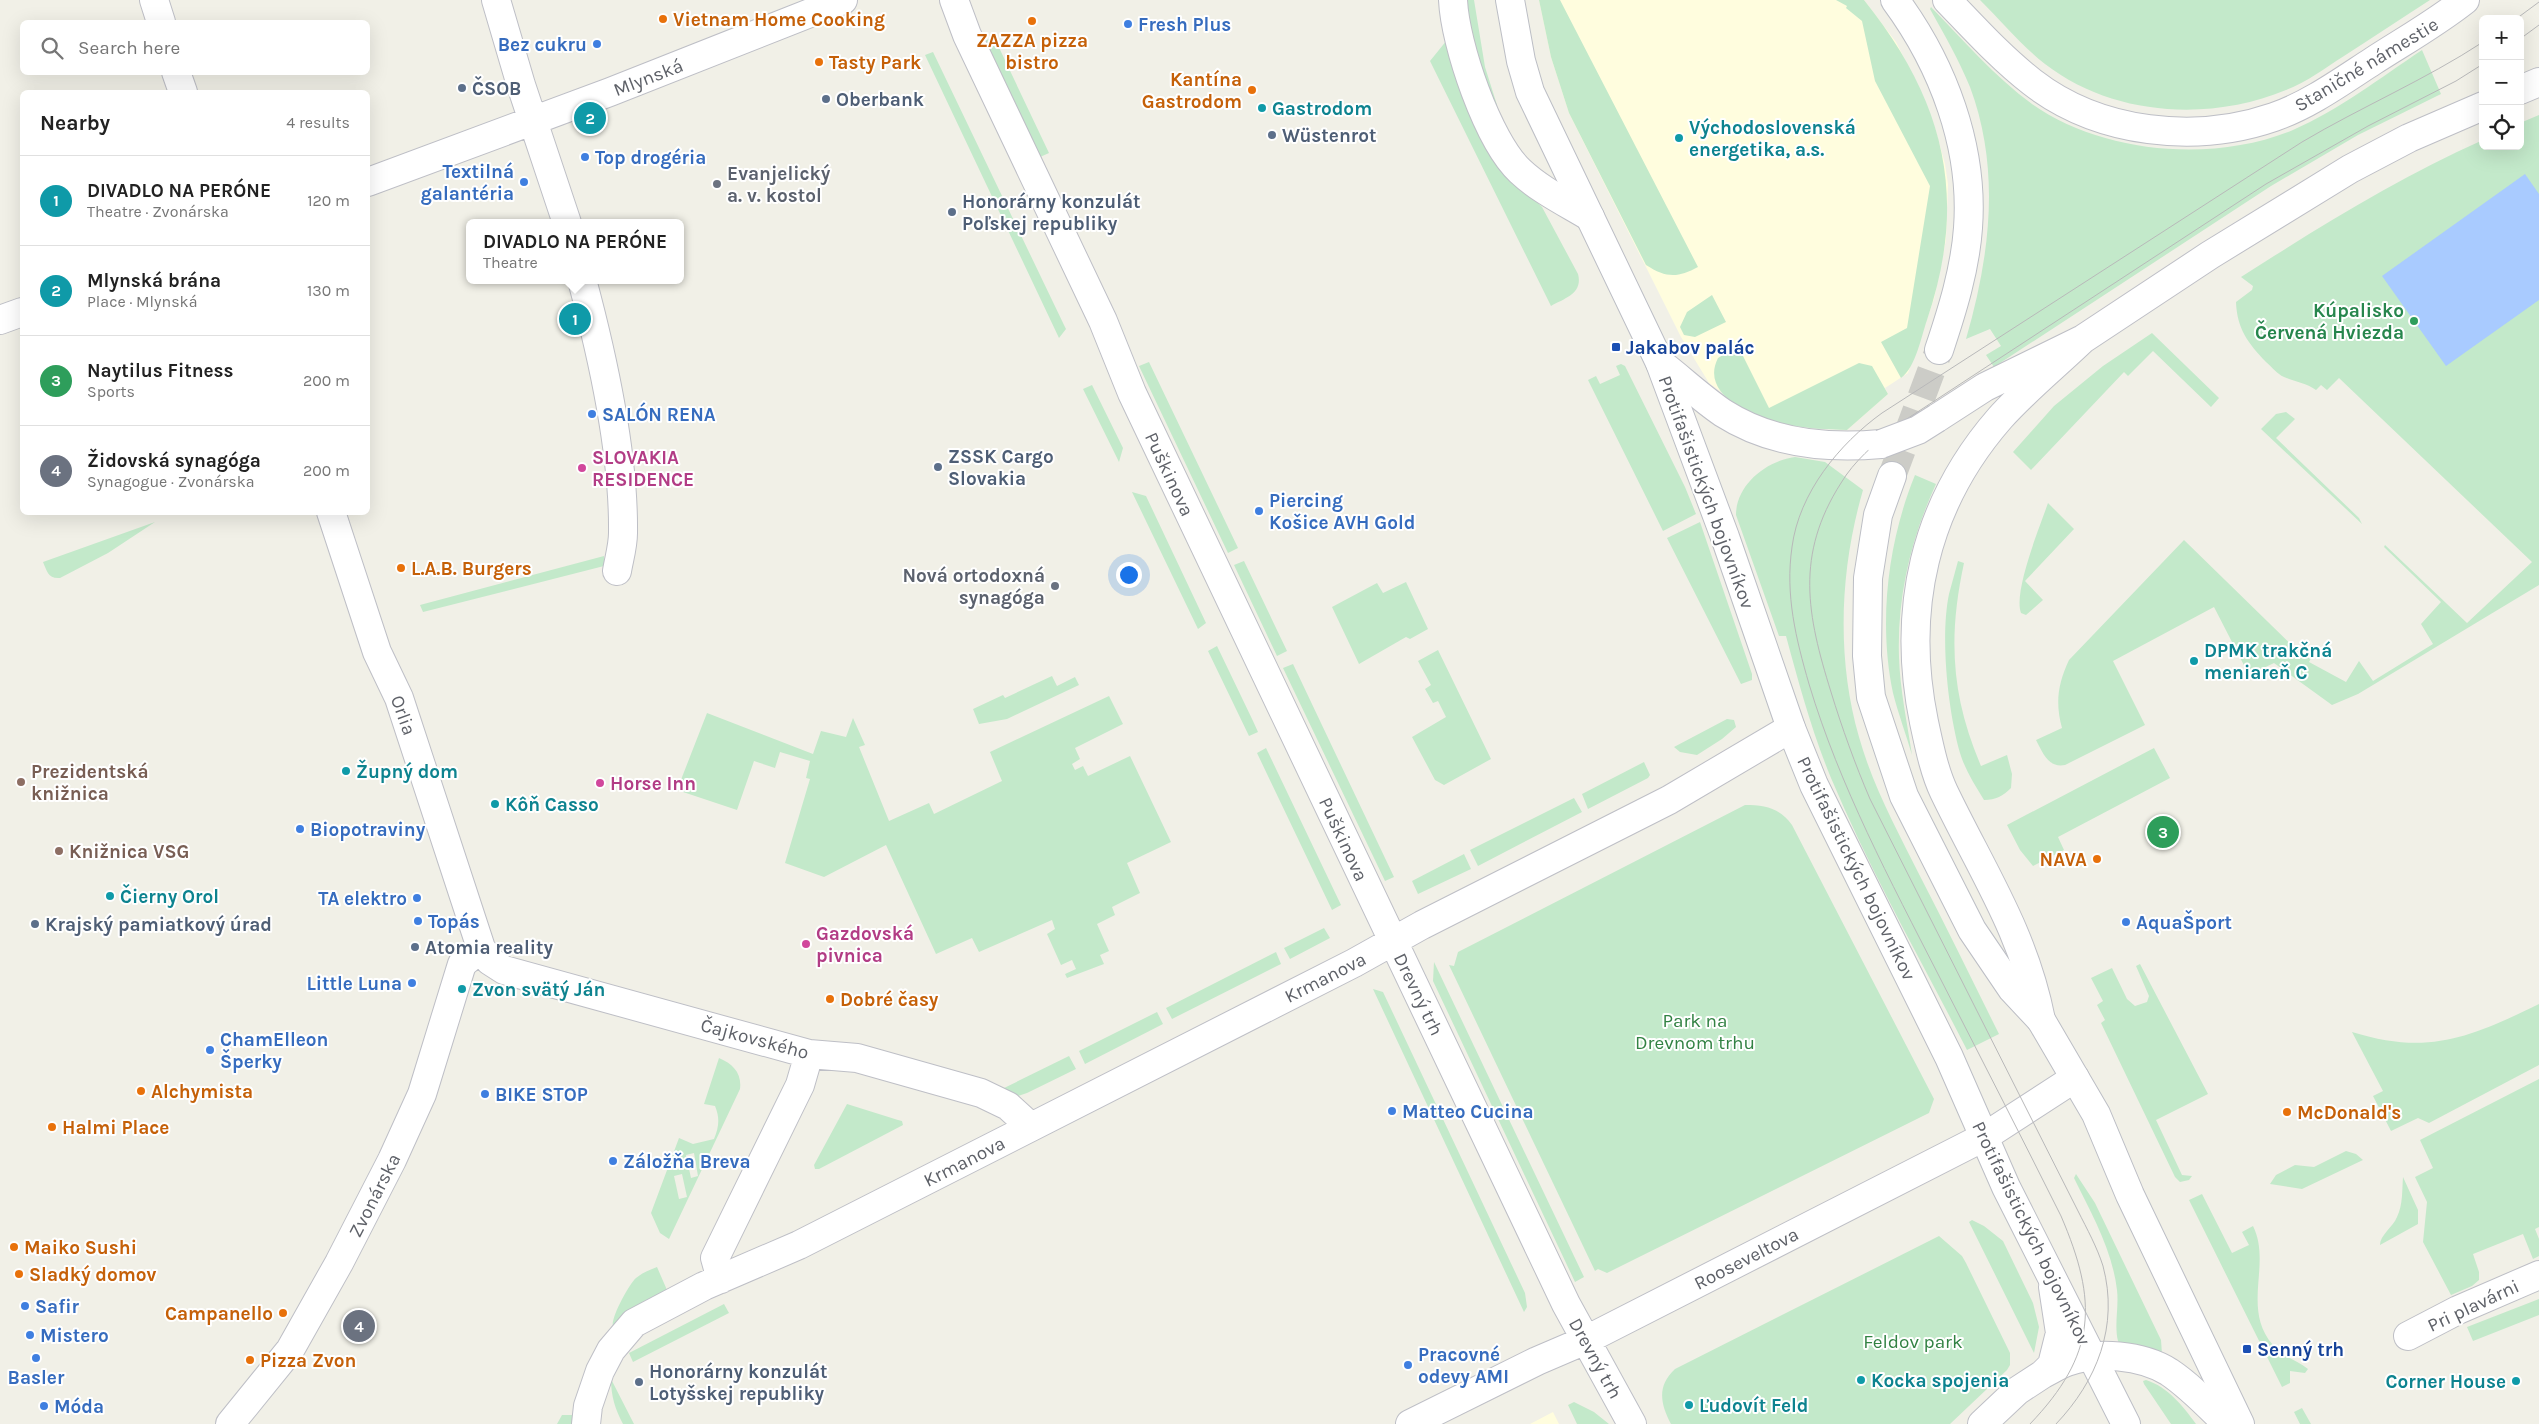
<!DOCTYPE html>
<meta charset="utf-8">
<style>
:root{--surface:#fff;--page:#f6f6f6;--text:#222;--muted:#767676;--line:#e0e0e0;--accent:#ee5f30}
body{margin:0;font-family:Karla,sans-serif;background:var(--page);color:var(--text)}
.controls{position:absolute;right:15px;top:15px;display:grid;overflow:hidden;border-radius:8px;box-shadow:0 5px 20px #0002}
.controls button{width:45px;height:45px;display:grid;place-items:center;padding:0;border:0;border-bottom:1px solid var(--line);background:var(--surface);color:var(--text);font:25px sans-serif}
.you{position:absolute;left:1128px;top:574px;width:18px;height:18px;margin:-12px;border:4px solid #fff;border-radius:50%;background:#1a73e8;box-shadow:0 0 0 8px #1a73e833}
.badge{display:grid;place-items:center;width:32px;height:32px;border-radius:50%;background:var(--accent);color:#fff;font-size:16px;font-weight:700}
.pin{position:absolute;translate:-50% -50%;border:2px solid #fff;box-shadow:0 1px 5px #0006}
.popup{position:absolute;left:466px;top:219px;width:218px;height:65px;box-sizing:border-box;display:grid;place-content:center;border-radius:8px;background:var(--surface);filter:drop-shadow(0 1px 4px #0005);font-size:16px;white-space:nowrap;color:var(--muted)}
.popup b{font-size:19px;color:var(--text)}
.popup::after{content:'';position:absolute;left:50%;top:100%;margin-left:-10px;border:10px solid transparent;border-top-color:var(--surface)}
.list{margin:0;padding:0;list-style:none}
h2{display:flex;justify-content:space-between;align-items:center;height:65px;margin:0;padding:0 20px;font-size:21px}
h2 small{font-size:16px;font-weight:400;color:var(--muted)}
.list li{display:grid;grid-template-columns:32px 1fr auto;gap:15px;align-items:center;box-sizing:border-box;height:90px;padding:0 20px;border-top:1px solid var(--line)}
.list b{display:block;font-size:19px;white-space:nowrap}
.list p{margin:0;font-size:16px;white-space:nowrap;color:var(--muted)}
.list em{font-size:16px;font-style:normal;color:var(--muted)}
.icon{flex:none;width:28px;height:28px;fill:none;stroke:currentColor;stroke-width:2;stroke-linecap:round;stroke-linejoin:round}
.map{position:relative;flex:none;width:2539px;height:1424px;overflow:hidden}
.search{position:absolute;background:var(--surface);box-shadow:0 5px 20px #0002;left:20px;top:20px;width:350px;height:55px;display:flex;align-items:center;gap:12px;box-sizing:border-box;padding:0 18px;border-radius:8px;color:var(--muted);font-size:19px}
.panel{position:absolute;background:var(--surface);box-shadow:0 5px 20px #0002;left:20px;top:90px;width:350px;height:425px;border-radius:8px}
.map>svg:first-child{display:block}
.commercial{fill:#fffdde}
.green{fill:#c3e9ca;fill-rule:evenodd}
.water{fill:#a9cbff}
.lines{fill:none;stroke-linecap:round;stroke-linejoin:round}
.secondary-tunnel{stroke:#ccccc7;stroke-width:28;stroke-dasharray:28 14;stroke-linecap:butt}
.street-casing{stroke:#bebfc6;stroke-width:30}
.secondary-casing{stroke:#bcbec5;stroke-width:30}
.street{stroke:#fff;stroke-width:28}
.secondary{stroke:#fff;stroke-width:28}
.tram{stroke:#b8b8b9;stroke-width:1}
.street-bridge-casing{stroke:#bebfc6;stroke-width:30;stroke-linecap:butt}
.street-bridge{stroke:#fff;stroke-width:28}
.food-dot{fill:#e8710a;stroke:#fff;stroke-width:2}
.shop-dot{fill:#3f7fe0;stroke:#fff;stroke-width:2}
.service-dot{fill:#5c6f8a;stroke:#fff;stroke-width:2}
.culture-dot{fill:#0f9aa8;stroke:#fff;stroke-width:2}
.worship-dot{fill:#6b7280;stroke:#fff;stroke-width:2}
.leisure-dot{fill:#2e9e5b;stroke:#fff;stroke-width:2}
.transit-dot{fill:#1a4fb4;stroke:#fff;stroke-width:2}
.hotel-dot{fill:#d1479c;stroke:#fff;stroke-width:2}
.education-dot{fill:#8d6e63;stroke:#fff;stroke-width:2}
.labels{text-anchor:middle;stroke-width:4;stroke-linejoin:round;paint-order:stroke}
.food-label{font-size:19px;font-weight:bold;fill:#c56008;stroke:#fff;text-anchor:start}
.shop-label{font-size:19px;font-weight:bold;fill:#366cbe;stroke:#fff;text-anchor:start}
.street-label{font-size:19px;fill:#5e6168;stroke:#fff}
.service-label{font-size:19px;font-weight:bold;fill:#4e5e75;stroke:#fff;text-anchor:start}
.culture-label{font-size:19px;font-weight:bold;fill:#0d838f;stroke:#fff;text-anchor:start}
.worship-label{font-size:19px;font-weight:bold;fill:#5b616d;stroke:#fff;text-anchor:start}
.leisure-label{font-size:19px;font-weight:bold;fill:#27864d;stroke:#fff;text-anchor:end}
.transit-label{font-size:19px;font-weight:bold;fill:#164399;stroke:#fff;text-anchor:start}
.hotel-label{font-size:19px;font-weight:bold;fill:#b23c85;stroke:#fff;text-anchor:start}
.education-label{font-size:19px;font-weight:bold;fill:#785e54;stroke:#fff;text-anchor:start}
.park-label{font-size:19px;fill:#328243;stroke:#fff}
</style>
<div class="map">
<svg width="2539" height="1424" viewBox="0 0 2539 1424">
<rect width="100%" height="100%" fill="#f1f0e7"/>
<!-- commercial -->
<path class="commercial" d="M 1539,0 L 1864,0 L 1896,42 L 1921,92 L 1935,128 L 1945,164 L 1948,184 L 1946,240 L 1934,299 L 1908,373 L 1885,388 L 1888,394 L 1847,430 L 1787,425 L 1766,418 L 1746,410 L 1709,383 L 1681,337 L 1569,113 L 1551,57 Z
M 1553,1412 L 1559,1424 L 1530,1424 Z"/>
<!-- green -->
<path class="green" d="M 1466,0 L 1474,0 L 1485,67 L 1497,105 L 1491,107 L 1472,46 Z
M 1539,0 L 1560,0 L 1698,267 C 1678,278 1666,278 1646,265 L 1569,113 L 1551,57 Z
M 1836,0 L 1864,0 C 1944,100 1969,196 1927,320 C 1921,337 1916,367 1901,378 L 1881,342 L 1907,328 L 1930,186 L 1875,81 L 1862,21 L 1846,8 L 1847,6 Z
M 1980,0 L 2430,0 C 2401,19 2373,37 2344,56 C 2325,68 2307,82 2286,90 C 2209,122 2112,116 2045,64 C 2021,45 2001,21 1980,0 Z
M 1931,7 C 1963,40 1995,77 2032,104 C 2103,154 2214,163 2293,130 C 2339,110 2380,78 2422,50 L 2441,94 L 2358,135 L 2271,186 L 1994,367 L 1986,355 L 2001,346 L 1990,329 L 1966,339 C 1990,256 2001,170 1970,87 C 1959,60 1944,34 1930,9 Z
M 994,37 L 1049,153 L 1040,157 L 984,41 Z
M 1447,40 L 1522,187 L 1542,207 L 1578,274 C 1583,293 1566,298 1551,306 L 1430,61 Z
M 933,52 L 1064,325 L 1066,329 L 1059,338 L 925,55 Z
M 2539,115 L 2539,585 L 2358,694 L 2332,705 L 2274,663 L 2249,675 L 2214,607 L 2113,661 L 2145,725 L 2065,765 C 2048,768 2043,753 2036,740 L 2062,728 C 2055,702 2058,684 2069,660 L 2184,540 L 2303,656 L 2314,646 L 2317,647 L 2309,662 L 2346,682 L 2359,661 L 2373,681 L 2433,644 L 2421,624 L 2441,602 L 2384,547 L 2385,545 L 2467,623 L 2532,562 L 2339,378 L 2327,390 L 2321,385 L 2316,390 C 2306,383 2295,382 2284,377 C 2277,374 2272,367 2266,362 C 2248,343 2237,329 2236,302 L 2252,290 L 2253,286 L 2241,277 C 2319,227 2398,178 2483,140 L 2483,146 L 2520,146 L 2520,123 Z
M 1712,295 L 1726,322 L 1695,337 L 1684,335 L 1680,327 L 1687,312 Z
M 2152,333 L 2219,398 L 2211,407 L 2153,351 L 2128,376 L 2124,372 L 2031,470 L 2013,452 L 2054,406 L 2103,366 Z
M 1738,346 L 1769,408 L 1859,363 L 1872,366 L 1888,394 L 1847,430 C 1827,429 1808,429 1789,425 C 1760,420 1698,397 1718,358 Z
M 1149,362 L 1238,548 L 1228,553 L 1139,366 Z
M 1621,364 L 1625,366 L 1685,487 L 1696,514 L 1663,531 L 1588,380 L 1596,376 L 1600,384 L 1620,375 L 1616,366 Z
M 1092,385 L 1123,448 L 1119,462 L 1083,389 Z
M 2286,412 L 2295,419 L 2276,438 L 2359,518 L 2362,524 L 2261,429 L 2276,414 Z
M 1795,457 L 1825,462 L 1863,490 C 1840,569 1836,657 1859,737 C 1873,787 1898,832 1921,878 C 1948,930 1973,982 1999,1034 L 1967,1050 C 1921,960 1870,871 1831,778 C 1812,732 1799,684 1786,636 L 1779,636 L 1736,515 C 1736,485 1766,461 1795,457 Z
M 1915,475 L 1936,484 C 1911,538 1897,597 1899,657 C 1900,690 1907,722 1912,755 C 1906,734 1898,713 1893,693 C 1878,622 1888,541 1915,475 Z
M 1132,492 L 1146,496 L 1206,623 L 1198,629 Z
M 2048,503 L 2074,529 L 2025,581 L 2043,600 L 2026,615 L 2021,613 C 2013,592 2040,526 2048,503 Z
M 155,522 L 108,553 L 60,578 C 48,579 47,571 43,562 Z
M 1700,522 L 1752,674 L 1752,680 L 1741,684 L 1667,538 Z
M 604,556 L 604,566 L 423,612 L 420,605 Z
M 1244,561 L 1287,651 L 1277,656 L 1234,565 Z
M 1958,561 L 1964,563 C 1948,637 1951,696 1981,766 L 2007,755 L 2012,774 L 2011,788 C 2003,796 1996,800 1984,800 C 1975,785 1965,770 1960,753 C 1948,710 1940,638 1949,594 C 1952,583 1955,572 1958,561 Z
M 1406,582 L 1428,629 L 1410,639 L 1406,637 L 1359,664 L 1332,607 L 1377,583 L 1383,593 Z
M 1217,646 L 1253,721 L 1258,732 L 1249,736 L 1208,651 Z
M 1438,650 L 1491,759 L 1444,785 L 1435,780 L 1412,737 L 1446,717 L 1438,701 L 1433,703 L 1425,689 L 1431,685 L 1418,661 Z
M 1293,664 L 1394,877 L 1385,881 L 1283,668 Z
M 1052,676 L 1057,686 L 1075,677 L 1079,685 L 1007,719 L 979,724 L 973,709 L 1003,695 L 1005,698 Z
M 1109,696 L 1123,724 L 1075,748 L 1080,759 L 1072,764 L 1075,770 L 1083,766 L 1088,776 L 1130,756 L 1171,842 L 1127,863 L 1140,893 L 1112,907 L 1115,915 L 1097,924 L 1109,951 L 1100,955 L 1104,964 L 1067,978 L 1065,974 L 1076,969 L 1072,960 L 1061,965 L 1047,934 L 1055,929 L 1052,920 L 979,952 L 972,938 L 936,954 L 886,845 L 824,877 L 785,863 L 810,779 L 806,778 L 810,761 L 780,752 L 775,768 L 754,761 L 737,810 L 677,790 L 707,713 L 813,754 L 821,731 L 846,737 L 853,718 L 865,745 L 859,747 L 889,821 L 929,803 L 934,814 L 1002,781 L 990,752 Z
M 1727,719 L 1734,720 L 1736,727 L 1722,739 L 1697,755 L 1680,752 L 1674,747 Z
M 1266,748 L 1341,905 L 1332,910 L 1257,753 Z
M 2154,748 L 2170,778 L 2058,837 L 2064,850 L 2033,866 L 2020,850 L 2007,825 Z
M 1644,762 L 1650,775 L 1648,778 L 1588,809 L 1582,794 Z
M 1574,798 L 1582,812 L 1478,866 L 1470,850 Z
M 1745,805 C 1765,805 1780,808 1792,825 L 1934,1099 L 1929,1113 L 1607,1273 L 1598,1269 L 1595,1271 L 1449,965 L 1454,966 L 1458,952 Z
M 1464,854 L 1471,869 L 1418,894 L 1412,881 Z
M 1324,928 L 1330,938 L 1290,959 L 1284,948 Z
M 1276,952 L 1281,964 L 1172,1019 L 1166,1008 Z
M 1434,962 L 1584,1277 L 1575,1282 L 1433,981 Z
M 2140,964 L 2208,1094 L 2156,1120 L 2182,1175 L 2192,1176 L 2189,1180 L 2180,1182 L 2175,1177 L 2101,1023 L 2105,1020 L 2097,1005 L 2103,1001 L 2091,978 L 2112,968 L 2127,999 L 2135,1006 L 2147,1002 L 2149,996 L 2136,966 Z
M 1373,989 L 1383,992 L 1525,1293 L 1527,1307 L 1524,1312 Z
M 2539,1004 L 2539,1065 L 2429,1123 L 2418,1118 L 2391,1131 L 2373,1096 L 2383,1091 L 2352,1032 C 2429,1056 2471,1037 2539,1004 Z
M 1157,1012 L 1163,1024 L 1085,1064 L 1079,1051 Z
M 1069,1056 L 1076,1069 L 1027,1093 L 1018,1096 L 1000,1090 Z
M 719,1058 C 733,1064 742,1073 740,1089 L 669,1239 L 660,1233 L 651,1213 L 679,1138 L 693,1144 L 714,1139 C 719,1127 720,1118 715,1106 L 704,1104 ZM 694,1153 L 698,1176 L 691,1178 L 686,1155 ZM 682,1174 L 687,1197 L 679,1199 L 674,1176 Z
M 2539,1079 L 2539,1227 L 2535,1229 L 2539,1239 L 2539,1256 L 2533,1259 L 2523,1234 L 2473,1254 L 2479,1272 L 2479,1280 L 2472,1286 L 2451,1295 L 2423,1242 L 2427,1202 L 2415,1177 L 2433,1168 L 2420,1140 Z
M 847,1104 L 898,1120 L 902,1121 L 903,1125 L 819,1169 L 815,1169 L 814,1165 Z
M 2346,1151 L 2356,1154 L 2363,1160 L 2302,1189 L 2270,1184 L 2276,1175 L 2295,1165 L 2314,1167 Z
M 2076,1174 L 2095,1203 L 2161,1340 L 2162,1354 L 2120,1344 L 2118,1341 C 2114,1325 2119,1307 2117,1290 C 2112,1249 2092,1215 2074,1178 Z
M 2403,1177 L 2418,1210 L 2418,1224 L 2380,1245 C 2380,1235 2393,1227 2397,1217 C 2403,1205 2402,1190 2403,1177 Z
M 2202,1194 L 2232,1253 L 2249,1245 L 2242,1232 L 2253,1226 C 2272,1264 2241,1308 2273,1345 C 2283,1357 2297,1360 2308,1369 L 2305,1373 L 2290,1371 L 2290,1383 L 2282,1387 L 2189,1200 Z
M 1972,1220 L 1984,1226 L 2003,1241 L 2033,1303 L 2039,1327 L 2034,1353 L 1969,1222 Z
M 1939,1236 L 1962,1256 L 1966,1263 L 2010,1353 L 2010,1365 L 2007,1370 L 1950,1424 L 1671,1424 C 1660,1403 1657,1386 1675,1369 Z
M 657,1267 L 667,1290 L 639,1304 L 613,1327 C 610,1319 629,1284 636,1278 C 642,1273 649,1270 657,1267 Z
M 2539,1299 L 2539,1315 L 2473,1341 L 2467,1327 Z
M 724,1304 L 729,1313 L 633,1362 L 629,1353 Z
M 611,1379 L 634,1424 L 623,1424 C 615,1409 611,1396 611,1379 Z
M 2146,1380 C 2168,1387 2183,1406 2196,1424 L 2171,1424 L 2144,1384 L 2143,1381 Z
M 1574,1402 L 1594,1412 L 1609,1424 L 1577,1424 L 1568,1405 Z
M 2302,1408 L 2311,1424 L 2300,1424 L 2294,1412 Z
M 562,1415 L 572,1415 L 573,1424 L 557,1424 Z"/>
<!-- water -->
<path class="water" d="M 2525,174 L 2539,194 L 2539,300 L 2446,366 L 2382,276 Z"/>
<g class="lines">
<!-- secondary-tunnel -->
<path class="secondary-tunnel" d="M 1892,476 L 1939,350"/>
<!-- street casing -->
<g class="street-casing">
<path id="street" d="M 154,0 L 161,22
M 496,0 L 521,85 L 567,223
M 954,0 L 967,35 L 1103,321 L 1132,393 L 1566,1304 L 1632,1424
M 1453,0 C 1455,45 1488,141 1520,171 C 1540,190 1567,203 1590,217
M 1947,0 C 1974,28 2001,58 2032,82 C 2099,134 2196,144 2274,117 C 2309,105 2342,81 2373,61 C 2404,41 2436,23 2465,0
M 176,72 L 183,92
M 2520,90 L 2539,82
M 368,182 L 610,92 L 843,0
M 582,280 C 603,358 624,453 623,533 C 623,546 619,559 617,571
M 0,320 L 22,312
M 1660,363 C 1681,379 1701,398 1723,413 C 1770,443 1827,449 1881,444
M 1937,418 L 1985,387 L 2083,339 L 2210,255 L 2350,169 L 2409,138 L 2483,106
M 331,512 L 377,652 L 399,698 L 481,948 L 490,961 L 504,970 L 809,1054 L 857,1058 L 981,1093 L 1008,1106 L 1031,1127
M 2041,1020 C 2024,933 1982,871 1944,792 C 1934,771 1929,745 1924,722 C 1901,610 1924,505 2000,418 C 2025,390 2056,365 2083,339
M 721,1279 L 715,1258 L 800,1085 L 809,1054
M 2408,1336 L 2458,1310 L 2539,1275
M 2043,1374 C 2051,1370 2059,1365 2067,1362 C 2097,1351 2142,1355 2169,1372 C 2190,1386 2209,1406 2227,1424
M 230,1424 L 290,1350 L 339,1263 L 392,1160 L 422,1094 L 462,964 L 481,948
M 586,1424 L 588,1406 L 600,1371 L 611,1350 L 634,1323 L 704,1286 L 799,1245 L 1354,963 L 1422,925 L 1669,800 L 1791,728
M 1410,1424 L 1537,1361 L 1586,1340 L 1984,1137 L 2075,1078
M 1982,1424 L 2017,1391 L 2043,1374 L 2052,1365 L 2060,1333 L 2053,1287"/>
</g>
<!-- secondary casing -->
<g class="secondary-casing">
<path id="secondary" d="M 1510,0 L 1521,61 L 1530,92 L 1660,363 L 1725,537 L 1791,728 L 1814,785 L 1949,1057 L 2006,1187 L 2126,1424
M 1895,0 C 1943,65 1974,147 1968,228 C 1965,270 1952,311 1939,350
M 1892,476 L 1878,515 L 1868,578 L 1867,656 L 1871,697 L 1904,796 L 1972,930 L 2012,989 L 2041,1020 L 2096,1114 L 2130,1195 L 2240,1424"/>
</g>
<!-- street -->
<use href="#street" class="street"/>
<!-- secondary -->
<use href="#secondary" class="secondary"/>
<!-- tram -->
<path class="tram" d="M 2516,19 L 2539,2
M 2520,39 L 2539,25
M 2030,1424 C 2097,1354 2098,1302 2061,1216 C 2021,1136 1980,1056 1939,976 C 1890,880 1840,787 1809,684 C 1796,639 1785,595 1792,547 C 1799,493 1839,444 1882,413 L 2302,142 C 2361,107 2425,80 2483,42
M 2056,1424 C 2097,1381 2119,1326 2103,1266 C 2097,1247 2087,1229 2078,1211 L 1870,799 C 1855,764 1842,728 1831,692 C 1807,615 1795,555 1841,483 C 1854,461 1874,445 1893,428 L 2266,184 L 2368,126 L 2456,81 L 2483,64"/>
<!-- street-bridge casing -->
<g class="street-bridge-casing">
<path id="street-bridge" d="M 1881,444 L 1918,430 L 1937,418"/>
</g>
<!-- street-bridge -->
<use href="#street-bridge" class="street-bridge"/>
</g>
<!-- markers -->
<g class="food-dot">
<circle cx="663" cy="19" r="5"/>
<circle cx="1032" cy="21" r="5"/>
<circle cx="819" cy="62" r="5"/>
<circle cx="1252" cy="90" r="5"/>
<circle cx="401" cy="568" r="5"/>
<circle cx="2097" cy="859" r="5"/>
<circle cx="830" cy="999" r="5"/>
<circle cx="141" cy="1091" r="5"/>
<circle cx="2287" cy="1112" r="5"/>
<circle cx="52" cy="1127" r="5"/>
<circle cx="14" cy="1247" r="5"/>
<circle cx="19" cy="1274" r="5"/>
<circle cx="283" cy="1313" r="5"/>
<circle cx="250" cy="1360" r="5"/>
</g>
<g class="shop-dot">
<circle cx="1128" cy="24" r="5"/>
<circle cx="597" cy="44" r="5"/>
<circle cx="585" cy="157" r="5"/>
<circle cx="524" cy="182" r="5"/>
<circle cx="592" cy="414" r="5"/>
<circle cx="1259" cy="511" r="5"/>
<circle cx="300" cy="829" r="5"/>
<circle cx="417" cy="898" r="5"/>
<circle cx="418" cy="921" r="5"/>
<circle cx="2126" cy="922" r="5"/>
<circle cx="412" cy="983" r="5"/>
<circle cx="210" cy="1050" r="5"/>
<circle cx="485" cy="1094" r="5"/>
<circle cx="1392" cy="1111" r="5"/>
<circle cx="613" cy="1161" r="5"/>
<circle cx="25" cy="1306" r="5"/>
<circle cx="30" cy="1335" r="5"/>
<circle cx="36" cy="1358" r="5"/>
<circle cx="1408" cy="1365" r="5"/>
<circle cx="44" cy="1406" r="5"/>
</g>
<g class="service-dot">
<circle cx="462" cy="88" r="5"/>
<circle cx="826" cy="99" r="5"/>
<circle cx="1272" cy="135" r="5"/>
<circle cx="952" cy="212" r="5"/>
<circle cx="938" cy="467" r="5"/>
<circle cx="35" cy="924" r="5"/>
<circle cx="415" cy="947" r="5"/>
<circle cx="639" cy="1382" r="5"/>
</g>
<g class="culture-dot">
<circle cx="1262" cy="108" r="5"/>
<circle cx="1679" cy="138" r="5"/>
<circle cx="2194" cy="661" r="5"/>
<circle cx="346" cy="771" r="5"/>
<circle cx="495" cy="804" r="5"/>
<circle cx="110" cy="896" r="5"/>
<circle cx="462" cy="989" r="5"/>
<circle cx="1861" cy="1380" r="5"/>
<circle cx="2516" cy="1381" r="5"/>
<circle cx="1689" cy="1405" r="5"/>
</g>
<g class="worship-dot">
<circle cx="717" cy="184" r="5"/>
<circle cx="1055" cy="586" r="5"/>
</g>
<circle class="leisure-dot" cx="2414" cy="321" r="5"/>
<g class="transit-dot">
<rect x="1611" y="342" width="10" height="10" rx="2.5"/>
<rect x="2242" y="1344" width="10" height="10" rx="2.5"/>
</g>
<g class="hotel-dot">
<circle cx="582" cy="468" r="5"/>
<circle cx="600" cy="783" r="5"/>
<circle cx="806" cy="944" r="5"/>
</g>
<g class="education-dot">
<circle cx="21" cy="782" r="5"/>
<circle cx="59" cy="851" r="5"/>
</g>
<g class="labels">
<!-- food labels -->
<g class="food-label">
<text x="673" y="26">Vietnam Home Cooking</text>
<text x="1032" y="47" text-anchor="middle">ZAZZA pizza<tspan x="1032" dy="22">bistro</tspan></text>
<text x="829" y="69">Tasty Park</text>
<text x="1242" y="86" text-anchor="end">Kantína<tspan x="1242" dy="22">Gastrodom</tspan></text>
<text x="411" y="575">L.A.B. Burgers</text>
<text x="2087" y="866" text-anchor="end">NAVA</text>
<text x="840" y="1006">Dobré časy</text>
<text x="151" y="1098">Alchymista</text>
<text x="2297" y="1119">McDonald's</text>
<text x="62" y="1134">Halmi Place</text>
<text x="24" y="1254">Maiko Sushi</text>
<text x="29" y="1281">Sladký domov</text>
<text x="273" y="1320" text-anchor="end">Campanello</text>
<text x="260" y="1367">Pizza Zvon</text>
</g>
<!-- shop labels -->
<g class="shop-label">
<text x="1138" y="31">Fresh Plus</text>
<text x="587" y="51" text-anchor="end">Bez cukru</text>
<text x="595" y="164">Top drogéria</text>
<text x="514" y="178" text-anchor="end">Textilná<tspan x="514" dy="22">galantéria</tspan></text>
<text x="602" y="421">SALÓN RENA</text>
<text x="1269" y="507">Piercing<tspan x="1269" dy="22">Košice AVH Gold</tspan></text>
<text x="310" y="836">Biopotraviny</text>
<text x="407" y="905" text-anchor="end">TA elektro</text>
<text x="428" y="928">Topás</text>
<text x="2136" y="929">AquaŠport</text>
<text x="402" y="990" text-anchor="end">Little Luna</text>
<text x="220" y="1046">ChamElleon<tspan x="220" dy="22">Šperky</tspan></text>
<text x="495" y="1101">BIKE STOP</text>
<text x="1402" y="1118">Matteo Cucina</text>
<text x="623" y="1168">Záložňa Breva</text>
<text x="35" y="1313">Safir</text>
<text x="40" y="1342">Mistero</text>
<text x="1418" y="1361">Pracovné<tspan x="1418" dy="22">odevy AMI</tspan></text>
<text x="36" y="1384" text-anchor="middle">Basler</text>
<text x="54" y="1413">Móda</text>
</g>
<!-- street labels -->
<g class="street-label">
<text transform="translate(2366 64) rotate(-31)" y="7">Staničné námestie</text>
<text transform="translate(648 77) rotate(-21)" y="7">Mlynská</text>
<text transform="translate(1170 474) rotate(65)" y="7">Puškinova</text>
<text transform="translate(1707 492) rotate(70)" y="7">Protifašistických bojovníkov</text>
<text transform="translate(404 715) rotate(70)" y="7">Orlia</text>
<text transform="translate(1344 839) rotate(65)" y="7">Puškinova</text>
<text transform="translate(1857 868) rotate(64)" y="7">Protifašistických bojovníkov</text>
<text transform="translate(1325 977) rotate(-27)" y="7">Krmanova</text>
<text transform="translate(1419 994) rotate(64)" y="7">Drevný trh</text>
<text transform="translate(755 1038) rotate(15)" y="7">Čajkovského</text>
<text transform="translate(964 1161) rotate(-27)" y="7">Krmanova</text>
<text transform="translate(374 1195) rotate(-63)" y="7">Zvonárska</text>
<text transform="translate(2032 1233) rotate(64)" y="7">Protifašistických bojovníkov</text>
<text transform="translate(1746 1258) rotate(-27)" y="7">Rooseveltova</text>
<text transform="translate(2473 1305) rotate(-25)" y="7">Pri plavárni</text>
<text transform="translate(1596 1358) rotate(61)" y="7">Drevný trh</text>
</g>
<!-- service labels -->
<g class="service-label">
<text x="472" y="95">ČSOB</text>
<text x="836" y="106">Oberbank</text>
<text x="1282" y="142">Wüstenrot</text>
<text x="962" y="208">Honorárny konzulát<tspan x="962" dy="22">Poľskej republiky</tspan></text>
<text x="948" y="463">ZSSK Cargo<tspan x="948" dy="22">Slovakia</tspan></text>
<text x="45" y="931">Krajský pamiatkový úrad</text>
<text x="425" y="954">Atomia reality</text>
<text x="649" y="1378">Honorárny konzulát<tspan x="649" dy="22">Lotyšskej republiky</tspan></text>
</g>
<!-- culture labels -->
<g class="culture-label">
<text x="1272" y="115">Gastrodom</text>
<text x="1689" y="134">Východoslovenská<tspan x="1689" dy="22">energetika, a.s.</tspan></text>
<text x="2204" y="657">DPMK trakčná<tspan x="2204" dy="22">meniareň C</tspan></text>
<text x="356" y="778">Župný dom</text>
<text x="505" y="811">Kôň Casso</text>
<text x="120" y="903">Čierny Orol</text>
<text x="472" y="996">Zvon svätý Ján</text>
<text x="1871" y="1387">Kocka spojenia</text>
<text x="2506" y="1388" text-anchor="end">Corner House</text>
<text x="1699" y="1412">Ľudovít Feld</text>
</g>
<!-- worship labels -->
<g class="worship-label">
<text x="727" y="180">Evanjelický<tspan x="727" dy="22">a. v. kostol</tspan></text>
<text x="1045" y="582" text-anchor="end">Nová ortodoxná<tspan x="1045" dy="22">synagóga</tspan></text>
</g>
<!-- leisure labels -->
<g class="leisure-label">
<text x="2404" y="317">Kúpalisko<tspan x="2404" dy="22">Červená Hviezda</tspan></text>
</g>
<!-- transit labels -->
<g class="transit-label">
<text x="1626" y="354">Jakabov palác</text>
<text x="2257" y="1356">Senný trh</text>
</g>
<!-- hotel labels -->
<g class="hotel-label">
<text x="592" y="464">SLOVAKIA<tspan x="592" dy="22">RESIDENCE</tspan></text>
<text x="610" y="790">Horse Inn</text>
<text x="816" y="940">Gazdovská<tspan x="816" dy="22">pivnica</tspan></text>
</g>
<!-- education labels -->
<g class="education-label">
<text x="31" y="778">Prezidentská<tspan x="31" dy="22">knižnica</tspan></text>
<text x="69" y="858">Knižnica VSG</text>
</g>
<!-- park labels -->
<g class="park-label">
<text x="1695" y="1027">Park na<tspan x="1695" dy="22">Drevnom trhu</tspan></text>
<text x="1913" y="1348">Feldov park</text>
</g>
</g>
</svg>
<div class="controls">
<button>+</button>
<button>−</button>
<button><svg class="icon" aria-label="locate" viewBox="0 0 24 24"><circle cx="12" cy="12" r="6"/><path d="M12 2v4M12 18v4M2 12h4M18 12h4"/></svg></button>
</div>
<div class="you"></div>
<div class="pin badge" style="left:575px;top:319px;background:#0f9aa8">1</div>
<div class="popup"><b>DIVADLO NA PERÓNE</b>Theatre</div>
<div class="pin badge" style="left:590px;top:118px;background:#0f9aa8">2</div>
<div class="pin badge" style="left:2163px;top:832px;background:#2e9e5b">3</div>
<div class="pin badge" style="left:359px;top:1326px;background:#6b7280">4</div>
<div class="search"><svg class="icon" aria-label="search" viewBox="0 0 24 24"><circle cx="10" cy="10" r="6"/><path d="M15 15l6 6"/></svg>Search here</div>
<section class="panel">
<h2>Nearby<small>4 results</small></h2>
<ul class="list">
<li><span class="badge" style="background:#0f9aa8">1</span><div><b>DIVADLO NA PERÓNE</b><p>Theatre · Zvonárska</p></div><em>120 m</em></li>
<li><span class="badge" style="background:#0f9aa8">2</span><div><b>Mlynská brána</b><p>Place · Mlynská</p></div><em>130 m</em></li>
<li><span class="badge" style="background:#2e9e5b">3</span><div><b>Naytilus Fitness</b><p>Sports</p></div><em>200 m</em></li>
<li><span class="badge" style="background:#6b7280">4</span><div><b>Židovská synagóga</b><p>Synagogue · Zvonárska</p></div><em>200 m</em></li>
</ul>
</section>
</div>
